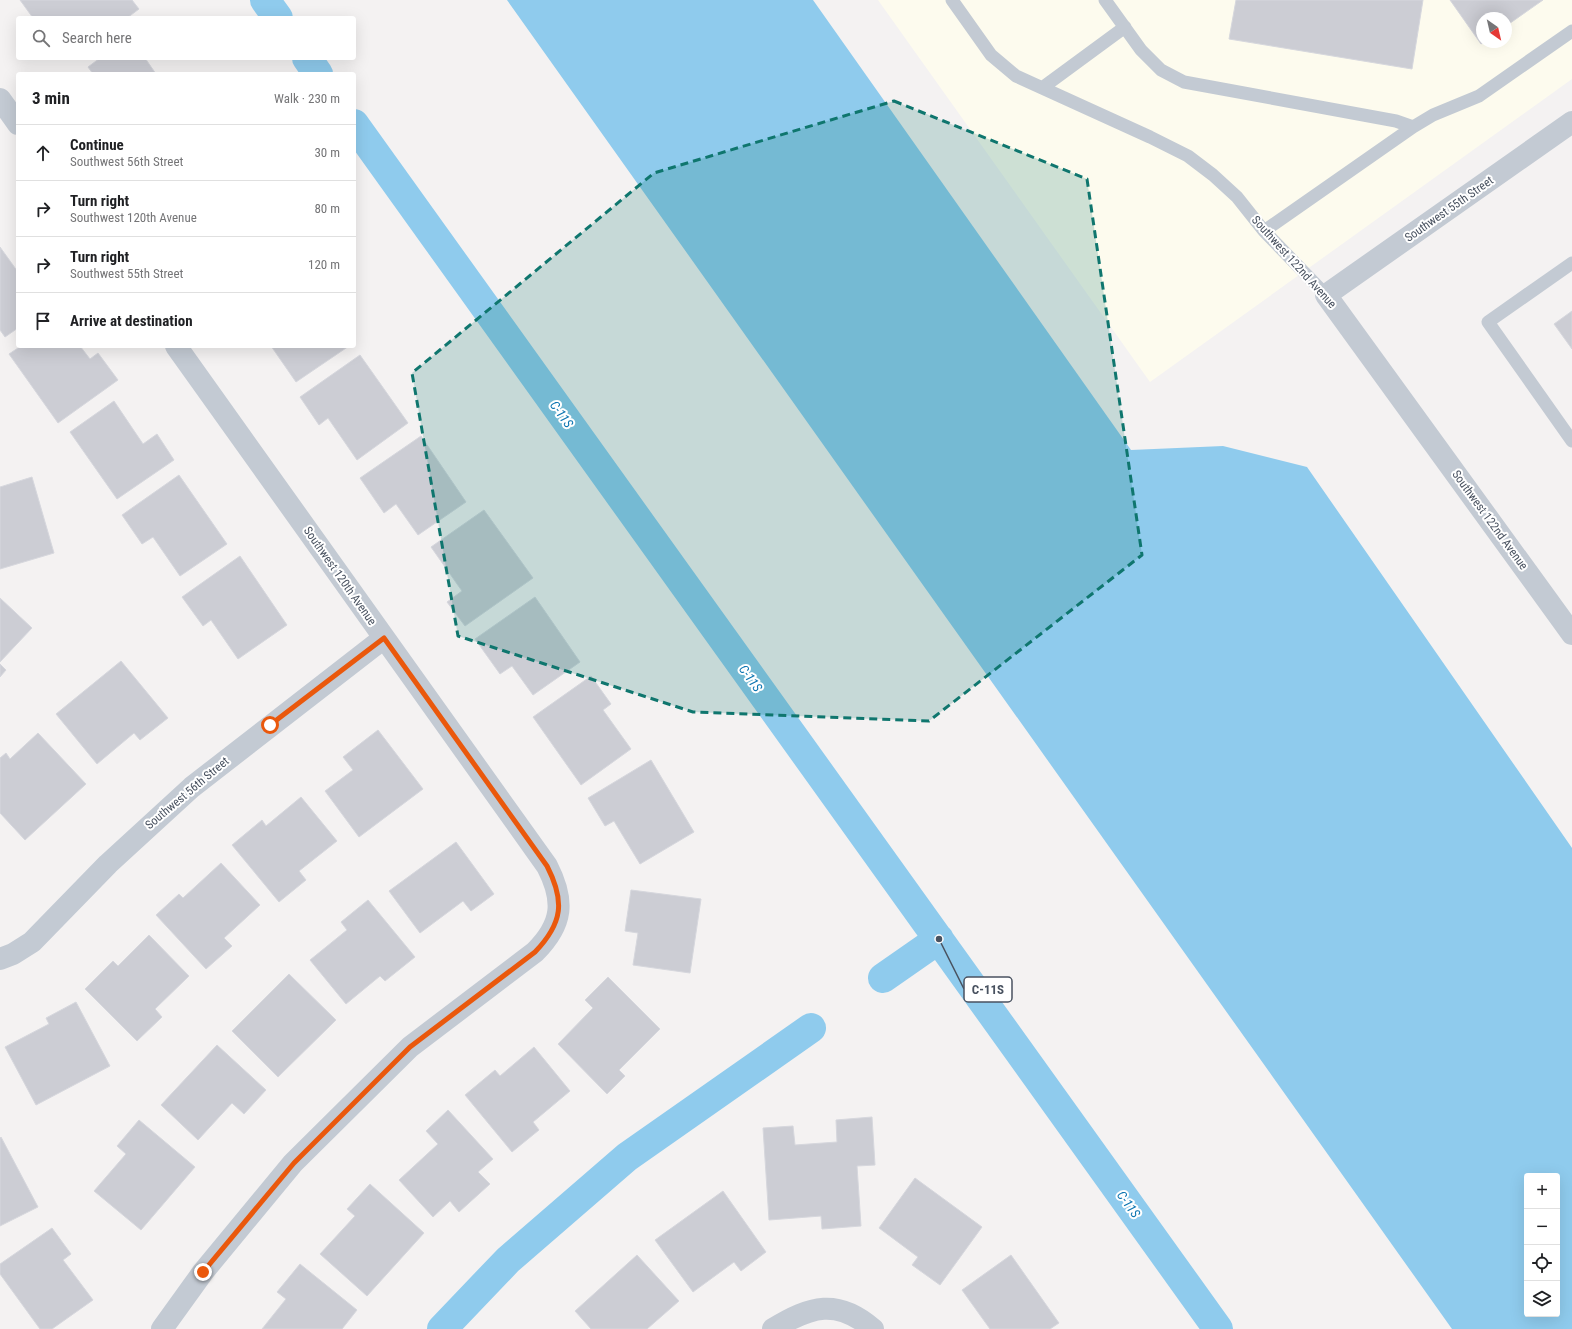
<!DOCTYPE html>
<meta charset="utf-8">
<style>
:root{--surface:#fff;--page:#f2f2f2;--text:#202124;--muted:#757577;--line:#e0e0e0}
body{margin:0;font-family:"Roboto Condensed",sans-serif;background:var(--page);color:var(--text)}
.controls{position:absolute;right:12px;bottom:12px;display:grid;overflow:hidden;border-radius:4px;box-shadow:0 4px 16px #0002}
.controls button{width:36px;height:36px;display:grid;place-items:center;padding:0;border:0;border-bottom:1px solid var(--line);background:var(--surface);color:var(--text);font:20px sans-serif}
.compass{position:absolute;left:1476px;top:12px;width:36px;height:36px;border-radius:50%;background:var(--surface);box-shadow:0 4px 16px #0002;rotate:146deg}
.stop{position:absolute;width:12px;height:12px;margin:-9px;border:3px solid #ea580c;border-radius:50%;background:#fff}
.stop.end{background:#ea580c;border-color:#fff;box-shadow:0 1px 4px #0008}
.list{margin:0;padding:0;list-style:none}
h2{display:flex;justify-content:space-between;align-items:center;height:52px;margin:0;padding:0 16px;font-size:17px}
h2 small{font-size:13px;font-weight:400;color:var(--muted)}
.list li{display:grid;grid-template-columns:26px 1fr auto;gap:12px;align-items:center;box-sizing:border-box;height:56px;padding:0 16px;border-top:1px solid var(--line)}
.list b{display:block;font-size:15px;white-space:nowrap}
.list p{margin:0;font-size:13px;white-space:nowrap;color:var(--muted)}
.list em{font-size:13px;font-style:normal;color:var(--muted)}
.icon{flex:none;width:22px;height:22px;fill:none;stroke:currentColor;stroke-width:2;stroke-linecap:round;stroke-linejoin:round}
.map{position:relative;flex:none;width:1572px;height:1329px;overflow:hidden}
.search{position:absolute;background:var(--surface);box-shadow:0 4px 16px #0002;left:16px;top:16px;width:340px;height:44px;display:flex;align-items:center;gap:10px;box-sizing:border-box;padding:0 14px;border-radius:4px;color:var(--muted);font-size:15px}
.panel{position:absolute;background:var(--surface);box-shadow:0 4px 16px #0002;left:16px;top:72px;width:340px;height:276px;border-radius:4px}
.map>svg:first-child{display:block}
.commercial{fill:#fdfbee;fill-rule:evenodd}
.water{fill:#8fcbed;fill-rule:evenodd}
.lines{fill:none;stroke-linecap:round;stroke-linejoin:round}
.canal{stroke:#8fcbed;stroke-width:30}
.building{fill:#cccdd4;stroke:#d6d7dd}
.lane{stroke:#c3cad3;stroke-width:13}
.street{stroke:#c3cad3;stroke-width:22}
.route{stroke:#ea580c;stroke-width:5}
.marked{fill:#0f766e;fill-opacity:0.2;stroke:#0f766e;stroke-width:3;stroke-dasharray:8 5;stroke-linejoin:round}
.labels{text-anchor:middle;stroke-width:4;stroke-linejoin:round;paint-order:stroke}
.street-label{font-size:12px;fill:#495260;stroke:#fff}
.water-label{font-size:13px;font-style:italic;fill:#0c75b1;stroke:#fff}
.leader{fill:none;stroke:#495260;stroke-width:1.5}
.callout-dot{fill:#495260;stroke:#fff;stroke-width:1.5}
.callout{fill:#fff;stroke:#495260;stroke-width:1.5}
.callout-label{font-size:13px;text-anchor:middle;font-weight:bold;fill:#495260}
</style>
<div class="map">
<svg width="1572" height="1329" viewBox="0 0 1572 1329">
<rect width="100%" height="100%" fill="#f4f2f2"/>
<!-- commercial -->
<path class="commercial" d="M 878,0 L 1572,0 L 1572,79 L 1150,382 ZM 1482,18 L 1506,18 L 1506,42 L 1482,42 Z"/>
<!-- water -->
<path class="water" d="M 507,0 L 813,0 L 1131,450 L 1223,446 L 1307,467 L 1572,848 L 1572,1329 L 1452,1329 ZM 1527,1176 L 1557,1176 L 1557,1314 L 1527,1314 Z"/>
<g class="lines">
<!-- canal -->
<path class="canal" d="M 265,0 L 278,18
M 307,58 L 318,74
M 354,124 L 1218,1329
M 883,978 L 939,939
M 442,1329 L 508,1260 L 627,1157 L 811,1028"/>
</g>
<!-- building -->
<path class="building" d="M 20,0 L 132,0 L 139,9 L 127,18 L 33,18 Z
M 1236,0 L 1423,0 L 1412,69 L 1229,39 Z
M 1450,0 L 1543,0 L 1506,26 L 1506,18 L 1482,18 L 1482,42 L 1484,42 L 1481,44 Z
M 100,58 L 145,58 L 156,74 L 93,74 L 88,67 Z
M 0,247 L 18,272 L 18,328 L 5,337 L 0,330 Z
M 1572,311 L 1572,349 L 1554,324 Z
M 21,346 L 80,346 L 90,359 L 98,353 L 118,380 L 58,423 L 9,354 Z
M 271,346 L 349,346 L 296,382 Z
M 360,355 L 408,423 L 357,460 L 328,418 L 319,425 L 300,397 Z
M 114,401 L 143,444 L 157,434 L 174,460 L 117,499 L 70,432 Z
M 421,436 L 466,502 L 418,535 L 396,504 L 384,513 L 360,478 Z
M 179,475 L 227,544 L 180,576 L 153,537 L 142,544 L 122,515 Z
M 32,477 L 54,553 L 0,569 L 0,487 Z
M 484,510 L 533,578 L 465,626 L 447,602 L 462,591 L 431,547 Z
M 240,556 L 287,625 L 238,659 L 211,620 L 203,626 L 182,597 Z
M 535,597 L 580,662 L 533,695 L 512,666 L 500,674 L 475,639 Z
M 0,598 L 32,628 L 0,662 Z
M 121,661 L 168,718 L 140,740 L 134,733 L 97,764 L 56,714 Z
M 0,664 L 6,670 L 0,677 Z
M 591,676 L 611,704 L 603,710 L 631,749 L 581,785 L 533,717 Z
M 378,730 L 423,789 L 359,837 L 325,791 L 353,770 L 343,757 Z
M 38,733 L 86,784 L 25,840 L 0,813 L 0,758 L 6,753 L 10,759 Z
M 651,760 L 694,832 L 640,864 L 614,821 L 605,826 L 588,798 Z
M 301,797 L 337,841 L 299,871 L 306,880 L 279,902 L 232,845 L 262,820 L 266,826 Z
M 456,842 L 494,894 L 471,911 L 463,901 L 420,933 L 389,891 Z
M 221,863 L 260,905 L 224,938 L 232,946 L 206,969 L 156,915 L 179,894 L 183,898 Z
M 631,890 L 701,899 L 690,973 L 633,965 L 638,933 L 625,931 Z
M 368,900 L 415,957 L 385,981 L 380,976 L 346,1004 L 310,960 L 347,930 L 341,922 Z
M 149,935 L 189,976 L 155,1009 L 162,1017 L 137,1041 L 85,989 L 113,961 L 118,966 Z
M 289,974 L 336,1020 L 278,1077 L 232,1031 Z
M 608,977 L 660,1029 L 619,1070 L 625,1076 L 607,1094 L 558,1044 L 593,1008 L 585,1000 Z
M 76,1002 L 110,1066 L 36,1105 L 5,1047 L 49,1024 L 46,1018 Z
M 217,1045 L 266,1090 L 244,1114 L 232,1103 L 198,1140 L 161,1105 Z
M 534,1047 L 570,1091 L 533,1122 L 539,1130 L 512,1152 L 465,1095 L 495,1070 L 500,1076 Z
M 448,1110 L 493,1159 L 478,1172 L 490,1184 L 459,1212 L 450,1201 L 433,1217 L 399,1180 L 438,1144 L 426,1131 Z
M 872,1117 L 875,1165 L 857,1166 L 861,1226 L 822,1229 L 821,1216 L 769,1220 L 763,1128 L 793,1126 L 795,1145 L 837,1142 L 836,1120 Z
M 139,1120 L 195,1167 L 141,1230 L 94,1191 L 126,1154 L 117,1146 Z
M 1,1137 L 38,1207 L 0,1226 L 0,1138 Z
M 915,1178 L 982,1227 L 940,1285 L 912,1265 L 918,1257 L 879,1228 Z
M 370,1184 L 424,1233 L 367,1296 L 320,1254 L 355,1216 L 347,1209 Z
M 723,1191 L 766,1252 L 741,1271 L 734,1262 L 693,1292 L 655,1240 Z
M 52,1228 L 71,1254 L 63,1260 L 93,1300 L 52,1329 L 40,1329 L 0,1274 L 0,1264 Z
M 637,1255 L 679,1301 L 647,1329 L 591,1329 L 575,1311 Z
M 1011,1255 L 1059,1323 L 1050,1329 L 990,1329 L 962,1290 Z
M 300,1264 L 357,1310 L 342,1329 L 262,1329 L 286,1299 L 277,1292 Z"/>
<g class="lines">
<!-- lane -->
<path class="lane" d="M 952,0 L 991,55 L 1016,76 L 1150,137 L 1188,156 L 1213,175 L 1237,197 L 1264,231 L 1326,295
M 1105,0 L 1141,50 L 1161,70 L 1184,82 L 1396,121 L 1413,127
M 1042,88 L 1125,27
M 1264,231 L 1413,127 L 1433,115 L 1479,96 L 1572,31
M 1572,263 L 1488,322 L 1572,441"/>
<!-- street -->
<path class="street" d="M 0,99 L 18,124
M 1572,122 L 1326,295 L 1572,634
M 0,959 L 13,954 L 32,942 L 108,864 L 192,787 L 384,638
M 162,1329 L 203,1272 L 293,1163 L 410,1047 L 535,952 C 563,924 565,901 547,866 L 176,346
M 773,1329 C 811,1306 837,1298 873,1329"/>
</g>
<g class="lines">
<!-- route -->
<path class="route" d="M 203,1272 L 294,1163 L 410,1047 L 535,952 C 563,923 565,901 547,866 L 384,638 L 270,725"/>
</g>
<!-- marked area -->
<path class="marked" d="M 894,101 L 1087,179 L 1142,555 L 929,721 L 693,712 L 458,636 L 412,373 L 654,173 Z"/>
<g class="labels">
<!-- street labels -->
<g class="street-label">
<text transform="translate(1449 209) rotate(-35)" y="4">Southwest 55th Street</text>
<text transform="translate(1294 262) rotate(48)" y="4">Southwest 122nd Avenue</text>
<text transform="translate(1490 520) rotate(54)" y="4">Southwest 122nd Avenue</text>
<text transform="translate(340 576) rotate(55)" y="4">Southwest 120th Avenue</text>
<text transform="translate(187 793) rotate(-40)" y="4">Southwest 56th Street</text>
</g>
<!-- water labels -->
<g class="water-label">
<text transform="translate(562 414) rotate(54)" y="5">C-11S</text>
<text transform="translate(751 678) rotate(54)" y="5">C-11S</text>
<text transform="translate(1129 1204) rotate(54)" y="5">C-11S</text>
</g>
</g>
<!-- callouts -->
<path class="leader" d="M939 939L964 989"/>
<circle class="callout-dot" cx="939" cy="939" r="4"/>
<rect class="callout" x="964" y="977" width="48" height="25" rx="4"/>
<g class="callout-label">
<text x="988" y="994">C-11S</text>
</g>
</svg>
<div class="controls">
<button>+</button>
<button>−</button>
<button><svg class="icon" aria-label="locate" viewBox="0 0 24 24"><circle cx="12" cy="12" r="6"/><path d="M12 2v4M12 18v4M2 12h4M18 12h4"/></svg></button>
<button><svg class="icon" aria-label="layers" viewBox="0 0 24 24"><path d="M12 4l9 5-9 5-9-5zM3 14l9 5 9-5"/></svg></button>
</div>
<svg class="compass" viewBox="-18 -18 36 36"><path d="M0-13l5 13h-10z" fill="#e53935"/><path d="M0 13l5-13h-10z" fill="#757577"/></svg>
<div class="stop" style="left:270px;top:725px"></div>
<div class="stop end" style="left:203px;top:1272px"></div>
<div class="search"><svg class="icon" aria-label="search" viewBox="0 0 24 24"><circle cx="10" cy="10" r="6"/><path d="M15 15l6 6"/></svg>Search here</div>
<section class="panel">
<h2>3 min<small>Walk · 230 m</small></h2>
<ul class="list">
<li><svg class="icon" aria-label="ahead" viewBox="0 0 24 24"><path d="M12 20V5M6 11l6-6 6 6"/></svg><div><b>Continue</b><p>Southwest 56th Street</p></div><em>30 m</em></li>
<li><svg class="icon" aria-label="right" viewBox="0 0 24 24"><path d="M7 20v-9h11M14 6l5 5-5 5"/></svg><div><b>Turn right</b><p>Southwest 120th Avenue</p></div><em>80 m</em></li>
<li><svg class="icon" aria-label="right" viewBox="0 0 24 24"><path d="M7 20v-9h11M14 6l5 5-5 5"/></svg><div><b>Turn right</b><p>Southwest 55th Street</p></div><em>120 m</em></li>
<li><svg class="icon" aria-label="arrive" viewBox="0 0 24 24"><path d="M6 21V4h12l-3 4 3 4H6"/></svg><div><b>Arrive at destination</b></div></li>
</ul>
</section>
</div>
